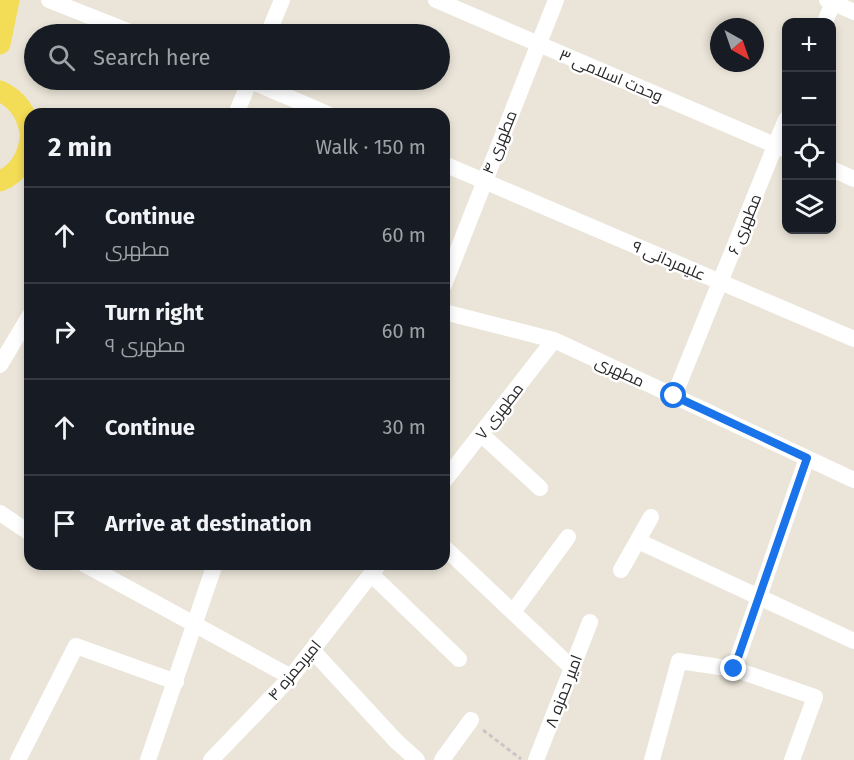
<!DOCTYPE html>
<meta charset="utf-8">
<style>
:root{--surface:#171b24;--page:#20242c;--text:#f1f3f6;--muted:#9ea1a6;--line:#363941}
body{margin:0;font-family:"Fira Sans",Cairo,sans-serif;background:var(--page);color:var(--text)}
.controls{position:absolute;right:18px;top:18px;display:grid;overflow:hidden;border-radius:12px;box-shadow:0 3px 9px #0003}
.controls button{width:54px;height:54px;display:grid;place-items:center;padding:0;border:0;border-bottom:2px solid var(--line);background:var(--surface);color:var(--text);font:30px sans-serif}
.compass{position:absolute;left:710px;top:18px;width:54px;height:54px;border-radius:50%;background:var(--surface);box-shadow:0 3px 9px #0003;rotate:140deg}
.stop{position:absolute;width:18px;height:18px;margin:-14px;border:4px solid #1a73e8;border-radius:50%;background:#fff}
.stop.end{background:#1a73e8;border-color:#fff;box-shadow:0 2px 6px #0008}
.list{margin:0;padding:0;list-style:none}
h2{display:flex;justify-content:space-between;align-items:center;height:78px;margin:0;padding:0 24px;font-size:26px}
h2 small{font-size:20px;font-weight:400;color:var(--muted)}
.list li{display:grid;grid-template-columns:39px 1fr auto;gap:18px;align-items:center;box-sizing:border-box;height:96px;padding:0 24px;border-top:2px solid var(--line)}
.list b{display:block;font-size:22px;white-space:nowrap}
.list p{margin:0;font-size:20px;white-space:nowrap;color:var(--muted)}
.list em{font-size:20px;font-style:normal;color:var(--muted)}
.icon{flex:none;width:33px;height:33px;fill:none;stroke:currentColor;stroke-width:2;stroke-linecap:round;stroke-linejoin:round}
.map{position:relative;flex:none;width:854px;height:760px;overflow:hidden}
.search{position:absolute;background:var(--surface);box-shadow:0 3px 9px #0003;left:24px;top:24px;width:426px;height:66px;display:flex;align-items:center;gap:15px;box-sizing:border-box;padding:0 21px;border-radius:33px;color:var(--muted);font-size:22px}
.panel{position:absolute;background:var(--surface);box-shadow:0 3px 9px #0003;left:24px;top:108px;width:426px;height:462px;border-radius:18px}
.map>svg:first-child{display:block}
.lines{fill:none;stroke-linecap:round;stroke-linejoin:round}
.path{stroke:#c7c7c7;stroke-width:3;stroke-dasharray:4.5 3;stroke-linecap:butt}
.minor{stroke:#fff;stroke-width:16}
.major{stroke:#f3dc56;stroke-width:21}
.route{stroke:#1a73e8;stroke-width:8}
.labels{text-anchor:middle;stroke-width:5;stroke-linejoin:round;paint-order:stroke}
.street-label{font-size:16px;fill:#282828;stroke:#fff}
</style>
<div class="map">
<svg width="854" height="760" viewBox="0 0 854 760">
<rect width="100%" height="100%" fill="#ebe5d9"/>
<g class="lines">
<!-- path -->
<path class="path" d="M 483,730 L 521,759"/>
<!-- minor -->
<path class="minor" d="M 49,0 L 135,34
M 436,0 L 786,150
M 827,0 L 854,12
M 825,22 L 834,0
M 268,34 L 282,0
M 248,80 L 328,114
M 236,114 L 250,80
M 444,164 L 854,339
M 832,169 L 854,179
M 444,285 L 556,0
M 444,312 L 554,340 L 854,480
M 0,365 L 30,315
M 674,396 L 786,119
M 481,434 L 540,488
M 444,481 L 554,340
M 0,513 L 30,533
M 638,541 L 854,641
M 444,547 L 572,668
M 84,564 L 291,677
M 621,570 L 651,517
M 371,574 L 459,659
M 513,612 L 568,537
M 312,650 L 396,741 L 417,760
M 734,669 L 807,458
M 18,760 L 76,646 L 176,682
M 148,760 L 215,564
M 211,760 L 291,677 L 379,564
M 442,760 L 471,720
M 536,760 L 590,622
M 652,760 L 679,661 L 734,669 L 815,697 L 792,760"/>
<!-- major -->
<path class="major" d="M 0,44 L 9,0
M 0,91 C 17,99 27,113 30,132
M 0,181 C 18,174 28,157 30,139"/>
</g>
<g class="lines">
<!-- route -->
<path class="route" d="M 674,396 L 807,458 L 734,669"/>
</g>
<g class="labels">
<!-- street labels -->
<g class="street-label">
<text transform="translate(611 75) rotate(23)" y="6">وحدت اسلامی ۳</text>
<text transform="translate(499 142) rotate(-68)" y="6">مطهری ۴</text>
<text transform="translate(744 224) rotate(-68)" y="6">مطهری ۶</text>
<text transform="translate(669 260) rotate(23)" y="6">علیمردانی ۹</text>
<text transform="translate(620 371) rotate(25)" y="6">مطهری</text>
<text transform="translate(499 411) rotate(-52)" y="6">مطهری ۷</text>
<text transform="translate(294 670) rotate(-50)" y="6">امیرحمزه ۴</text>
<text transform="translate(563 691) rotate(-69)" y="6">امیر حمزه ۸</text>
</g>
</g>
</svg>
<div class="controls">
<button>+</button>
<button>−</button>
<button><svg class="icon" aria-label="locate" viewBox="0 0 24 24"><circle cx="12" cy="12" r="6"/><path d="M12 2v4M12 18v4M2 12h4M18 12h4"/></svg></button>
<button><svg class="icon" aria-label="layers" viewBox="0 0 24 24"><path d="M12 4l9 5-9 5-9-5zM3 14l9 5 9-5"/></svg></button>
</div>
<svg class="compass" viewBox="-18 -18 36 36"><path d="M0-13l5 13h-10z" fill="#e53935"/><path d="M0 13l5-13h-10z" fill="#9ea1a6"/></svg>
<div class="stop" style="left:674px;top:396px"></div>
<div class="stop end" style="left:734px;top:669px"></div>
<div class="search"><svg class="icon" aria-label="search" viewBox="0 0 24 24"><circle cx="10" cy="10" r="6"/><path d="M15 15l6 6"/></svg>Search here</div>
<section class="panel">
<h2>2 min<small>Walk · 150 m</small></h2>
<ul class="list">
<li><svg class="icon" aria-label="ahead" viewBox="0 0 24 24"><path d="M12 20V5M6 11l6-6 6 6"/></svg><div><b>Continue</b><p>مطهری</p></div><em>60 m</em></li>
<li><svg class="icon" aria-label="right" viewBox="0 0 24 24"><path d="M7 20v-9h11M14 6l5 5-5 5"/></svg><div><b>Turn right</b><p>مطهری ۹</p></div><em>60 m</em></li>
<li><svg class="icon" aria-label="ahead" viewBox="0 0 24 24"><path d="M12 20V5M6 11l6-6 6 6"/></svg><div><b>Continue</b></div><em>30 m</em></li>
<li><svg class="icon" aria-label="arrive" viewBox="0 0 24 24"><path d="M6 21V4h12l-3 4 3 4H6"/></svg><div><b>Arrive at destination</b></div></li>
</ul>
</section>
</div>
